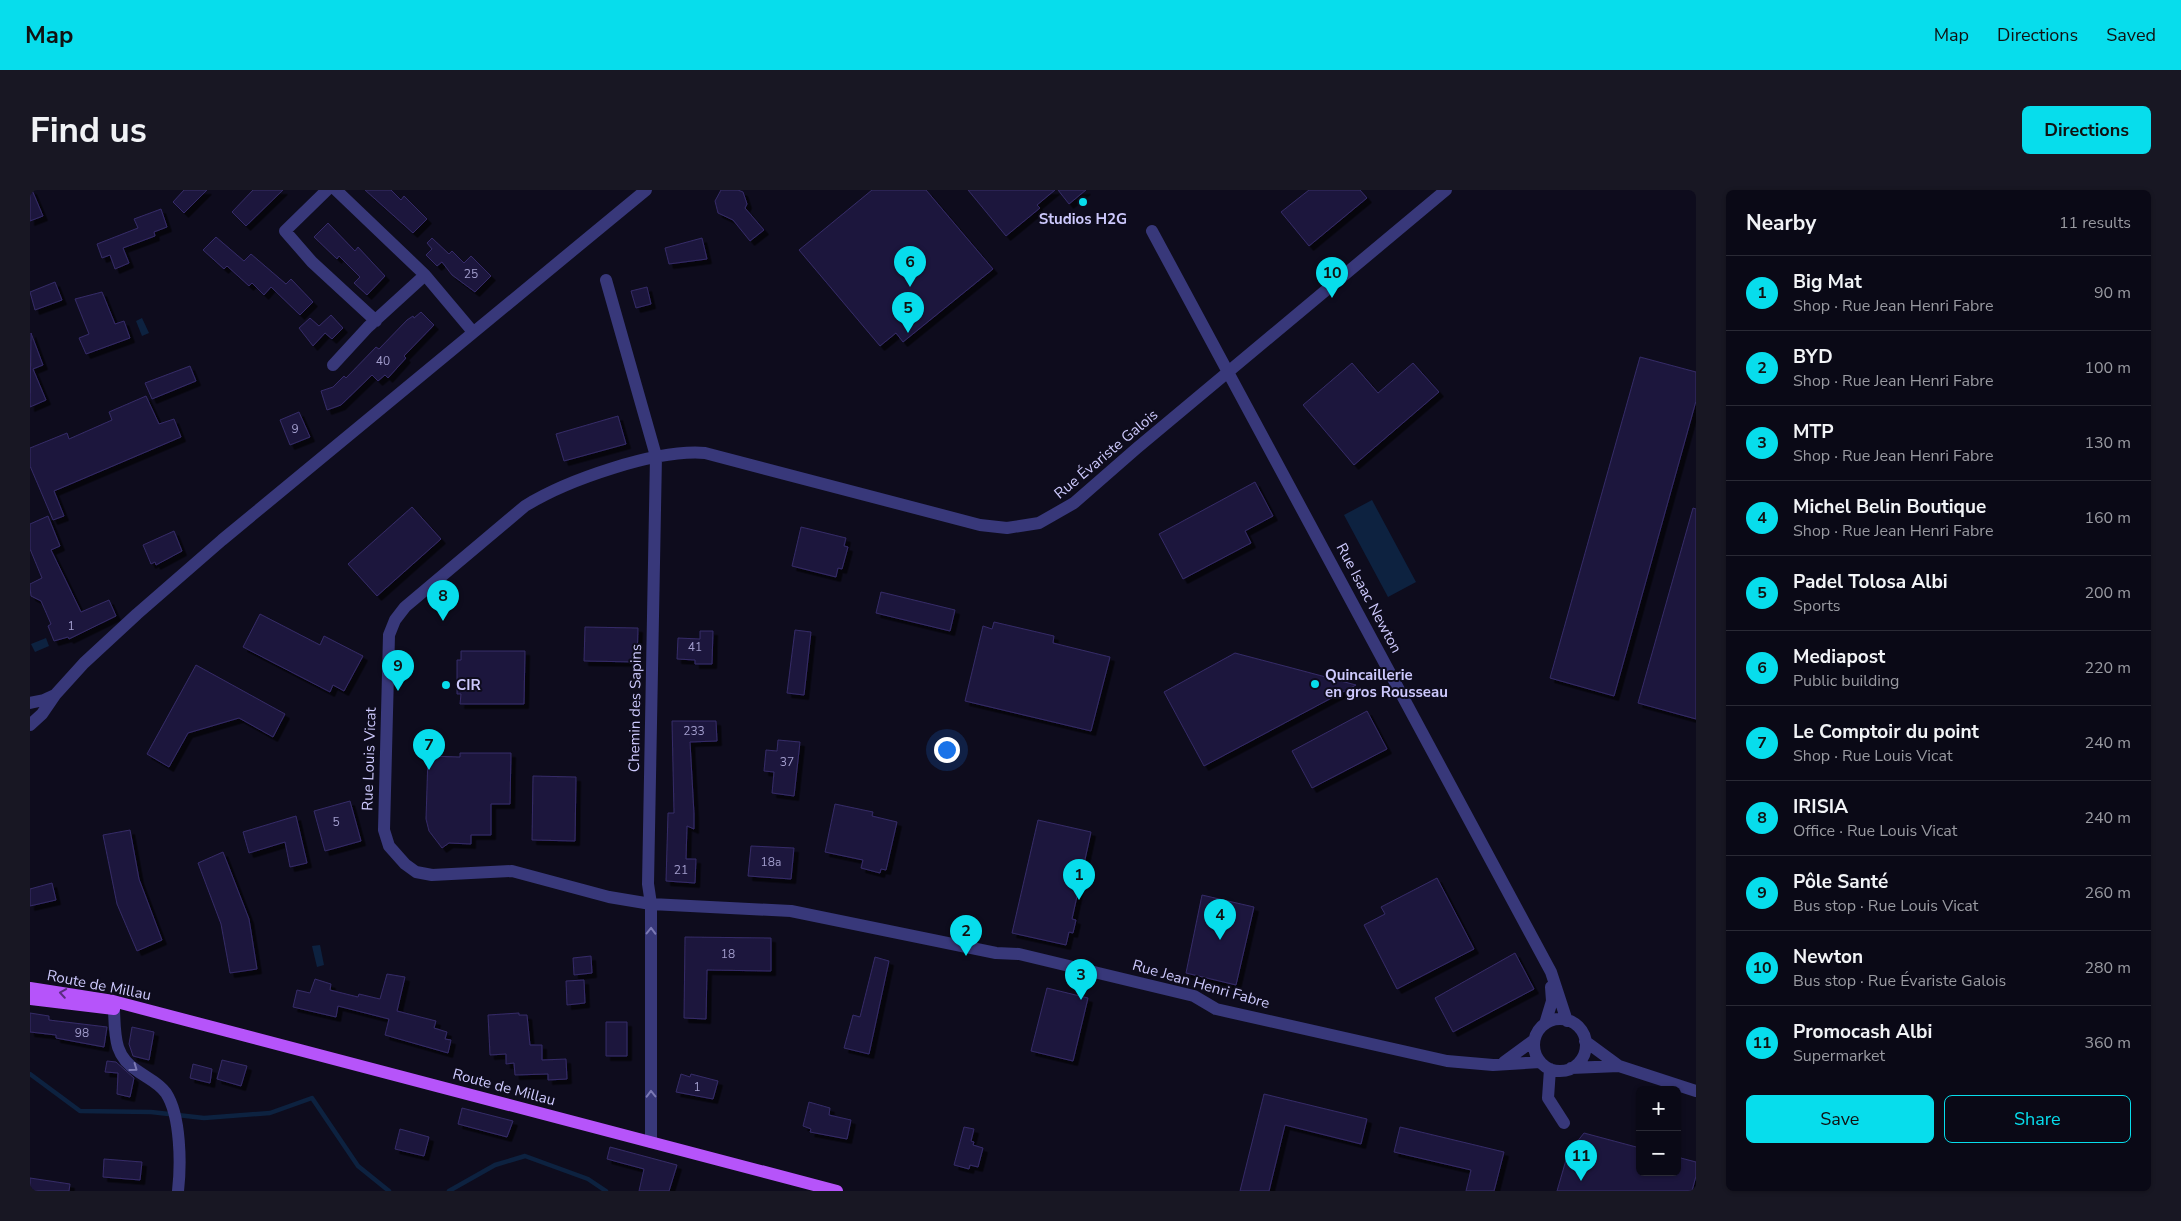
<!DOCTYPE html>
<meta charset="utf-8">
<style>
:root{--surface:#0a0916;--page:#181723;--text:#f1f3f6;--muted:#999aa1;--line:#2a2a35;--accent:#07ddec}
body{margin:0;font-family:"Nunito Sans",sans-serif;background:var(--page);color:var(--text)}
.controls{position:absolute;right:15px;bottom:15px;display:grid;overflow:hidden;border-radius:8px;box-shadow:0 1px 4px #0004}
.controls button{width:45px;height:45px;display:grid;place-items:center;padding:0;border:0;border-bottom:1px solid var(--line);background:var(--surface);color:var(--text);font:25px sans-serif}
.you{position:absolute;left:916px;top:559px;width:18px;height:18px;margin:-12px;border:4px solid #fff;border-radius:50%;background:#1a73e8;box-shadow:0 0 0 8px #1a73e833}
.badge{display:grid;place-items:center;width:32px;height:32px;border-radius:50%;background:var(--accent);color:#111;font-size:16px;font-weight:700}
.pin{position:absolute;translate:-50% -41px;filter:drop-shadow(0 1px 2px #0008)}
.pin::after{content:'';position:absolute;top:26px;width:18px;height:15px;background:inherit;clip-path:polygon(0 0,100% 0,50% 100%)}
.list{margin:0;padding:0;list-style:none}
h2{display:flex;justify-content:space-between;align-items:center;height:65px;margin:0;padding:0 20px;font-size:21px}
h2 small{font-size:16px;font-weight:400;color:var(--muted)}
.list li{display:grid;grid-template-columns:32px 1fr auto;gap:15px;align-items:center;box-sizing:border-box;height:75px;padding:0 20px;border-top:1px solid var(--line)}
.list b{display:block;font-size:19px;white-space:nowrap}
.list p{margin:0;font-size:16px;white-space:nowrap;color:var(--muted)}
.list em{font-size:16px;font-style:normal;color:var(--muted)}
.actions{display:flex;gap:10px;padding:15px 20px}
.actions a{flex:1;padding:11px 0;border:1px solid var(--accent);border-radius:8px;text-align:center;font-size:18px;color:var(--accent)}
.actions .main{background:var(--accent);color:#111}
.map{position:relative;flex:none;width:1666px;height:1001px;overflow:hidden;border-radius:8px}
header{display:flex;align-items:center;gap:30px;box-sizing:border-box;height:70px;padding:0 25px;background:var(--accent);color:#111}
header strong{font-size:24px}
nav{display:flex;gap:28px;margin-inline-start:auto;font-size:18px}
.intro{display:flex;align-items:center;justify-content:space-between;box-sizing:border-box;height:120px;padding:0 30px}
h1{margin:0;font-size:35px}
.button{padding:12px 22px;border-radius:8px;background:var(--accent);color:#111;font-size:18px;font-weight:700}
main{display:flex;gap:30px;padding:0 30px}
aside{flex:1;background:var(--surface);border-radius:8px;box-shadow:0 1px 4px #0004}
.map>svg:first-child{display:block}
.water{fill:#0d2240}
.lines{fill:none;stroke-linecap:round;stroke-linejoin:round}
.stream{stroke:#0d2240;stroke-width:4.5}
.building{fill:#1f193d;stroke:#352b68;filter:url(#shadow)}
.minor{stroke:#38387a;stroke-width:12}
.major{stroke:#b654fa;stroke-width:12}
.oneway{stroke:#7b79b5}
.oneway2{stroke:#5a2c80}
.poi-dot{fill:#07ddec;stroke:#0e0c1d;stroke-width:2}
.labels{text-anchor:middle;stroke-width:4;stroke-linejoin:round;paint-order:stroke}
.number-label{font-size:12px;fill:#a29dcd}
.poi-label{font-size:15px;font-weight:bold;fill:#cdc9fd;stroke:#0e0c1d;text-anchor:start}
.street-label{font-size:15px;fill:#cdc9fd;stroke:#0e0c1d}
</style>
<header>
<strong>Map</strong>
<nav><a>Map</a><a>Directions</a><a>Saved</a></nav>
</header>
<div class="intro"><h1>Find us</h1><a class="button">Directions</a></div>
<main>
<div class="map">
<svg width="1666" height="1001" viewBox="0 0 1666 1001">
<defs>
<filter id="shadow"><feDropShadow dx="4.5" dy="4.5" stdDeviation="0" flood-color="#0009"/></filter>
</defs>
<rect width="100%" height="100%" fill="#0e0c1d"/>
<!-- water -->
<path class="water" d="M 112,128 L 119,143 L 112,146 L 106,131 Z
M 1342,310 L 1386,392 L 1358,407 L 1314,325 Z
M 16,448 L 19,456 L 5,462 L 1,454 Z
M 290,755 L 294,775 L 287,777 L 282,756 Z"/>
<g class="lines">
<!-- stream -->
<path class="stream" d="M 0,884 L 50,921 L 121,922 L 174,928 L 240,923 L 282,908 L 328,976 L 359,1001
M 419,1001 L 465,975 L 495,966 L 558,989 L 576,1001"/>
</g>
<!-- building -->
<path class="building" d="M 0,0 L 2,0 L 13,26 L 0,31 Z
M 154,0 L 177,0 L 154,23 L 143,12 Z
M 223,0 L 253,0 L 216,36 L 202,22 Z
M 335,0 L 361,0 L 371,10 L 374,6 L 397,29 L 383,43 Z
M 691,0 L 708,0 L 713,2 L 717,14 L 715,18 L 734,40 L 720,51 L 703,30 L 688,23 L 685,11 Z
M 842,0 L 896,0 L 963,79 L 873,152 L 866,143 L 850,156 L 769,60 Z
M 938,0 L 1025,0 L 1007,15 L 1010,18 L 976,46 Z
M 1028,0 L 1056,0 L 1039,14 Z
M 1279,0 L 1330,0 L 1337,8 L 1279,56 L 1251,22 Z
M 131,19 L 137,37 L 124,42 L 125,46 L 93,58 L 99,73 L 85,79 L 80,65 L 72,68 L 67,54 L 108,38 L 104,29 Z
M 298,33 L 325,61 L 328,57 L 355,86 L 337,105 L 324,93 L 330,87 L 309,66 L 307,69 L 284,47 Z
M 186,47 L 214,71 L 221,64 L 256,94 L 261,89 L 283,112 L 270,125 L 241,97 L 234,105 L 222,93 L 219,96 L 197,76 L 194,79 L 173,60 Z
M 402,48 L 419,64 L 422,61 L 434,73 L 441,66 L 461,86 L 445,102 L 422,85 L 412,72 L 407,76 L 396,65 L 402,59 L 397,53 Z
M 672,48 L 677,69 L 639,74 L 635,58 Z
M 25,92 L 32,110 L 5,120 L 0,102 Z
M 617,97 L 621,114 L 606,118 L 601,101 Z
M 72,102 L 85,134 L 94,131 L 100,148 L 56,164 L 49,148 L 59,144 L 45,109 Z
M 391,122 L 404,135 L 374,166 L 376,168 L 358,188 L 355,185 L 348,191 L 342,185 L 311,215 L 297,220 L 291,201 L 303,197 L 314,186 L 316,188 L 346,157 L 349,159 L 377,130 L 383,126 L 384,128 Z
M 301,125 L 313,138 L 302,149 L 295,143 L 283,156 L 269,138 L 280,128 L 289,136 Z
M 1,143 L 13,175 L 3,179 L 16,210 L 0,217 Z
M 1610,167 L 1666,182 L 1666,211 L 1584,506 L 1520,488 Z
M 1322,173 L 1348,203 L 1383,173 L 1409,202 L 1324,275 L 1273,215 Z
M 160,176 L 166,191 L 122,209 L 115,193 Z
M 116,206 L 129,234 L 144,229 L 151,247 L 24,301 L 34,326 L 23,330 L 0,276 L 0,258 L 37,243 L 39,249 L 82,230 L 79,222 Z
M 269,222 L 280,247 L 260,255 L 250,230 Z
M 588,226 L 596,254 L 534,271 L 526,244 Z
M 1225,292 L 1243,326 L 1215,341 L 1221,353 L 1153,389 L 1129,344 Z
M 382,317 L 411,349 L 347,406 L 318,374 Z
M 1663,318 L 1666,319 L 1666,529 L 1608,513 Z
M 18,326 L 30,356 L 21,360 L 51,422 L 79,410 L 86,426 L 39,449 L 38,447 L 24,451 L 18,436 L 21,434 L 11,411 L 1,406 L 0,398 L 0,394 L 12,388 L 0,359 L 0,334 Z
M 771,337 L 816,348 L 814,356 L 818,357 L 812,379 L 808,378 L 806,387 L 762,376 Z
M 144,341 L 152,361 L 126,375 L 125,372 L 121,374 L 113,355 Z
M 851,402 L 925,420 L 920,441 L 846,423 Z
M 230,424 L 290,455 L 294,446 L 333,466 L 314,501 L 303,495 L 300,502 L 213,457 Z
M 964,432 L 1024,446 L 1023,453 L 1080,467 L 1061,541 L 935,511 L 953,436 L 962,439 Z
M 555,437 L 608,438 L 607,472 L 554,471 Z
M 765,440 L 781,442 L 774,505 L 757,503 Z
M 670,441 L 683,441 L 682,474 L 665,474 L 665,470 L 647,469 L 648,448 L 670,449 Z
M 431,461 L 495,461 L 494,514 L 430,514 L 431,504 L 427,504 L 427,470 L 431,470 Z
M 1205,463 L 1262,478 L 1326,495 L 1174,576 L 1134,502 Z
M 166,475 L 255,524 L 243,547 L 209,528 L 158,543 L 139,577 L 117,564 Z
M 1337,521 L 1357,559 L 1282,598 L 1262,561 Z
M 642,531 L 686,531 L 687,551 L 660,552 L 664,624 L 664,639 L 657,636 L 656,669 L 666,669 L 665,693 L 636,691 L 638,623 L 644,623 Z
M 748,550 L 770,552 L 764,606 L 742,603 L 744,582 L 734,581 L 736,560 L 747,561 Z
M 430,563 L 481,563 L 480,614 L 461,614 L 461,645 L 441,645 L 441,654 L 419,653 L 412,658 L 399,641 L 396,629 L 398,566 L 430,567 Z
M 503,586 L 546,587 L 545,651 L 502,650 Z
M 320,611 L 331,651 L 295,661 L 284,621 Z
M 805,614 L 843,622 L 842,626 L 867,632 L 856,680 L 851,679 L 850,683 L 831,678 L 833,670 L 795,662 Z
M 266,626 L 277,673 L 260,677 L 255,652 L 219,663 L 213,642 Z
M 1008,630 L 1061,642 L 1042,729 L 1046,730 L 1043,743 L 1039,742 L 1036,755 L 982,743 Z
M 100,640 L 109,689 L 132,750 L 107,761 L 87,714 L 73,645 Z
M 721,656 L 764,658 L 761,689 L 718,686 Z
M 193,662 L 219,729 L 227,779 L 200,783 L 191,734 L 168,673 Z
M 1407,688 L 1444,759 L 1367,799 L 1334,735 L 1355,724 L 1351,717 Z
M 22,693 L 26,710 L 0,716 L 0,699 Z
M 1172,705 L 1224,717 L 1206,795 L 1156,783 Z
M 655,747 L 741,748 L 741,781 L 677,780 L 676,829 L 654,828 Z
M 1485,763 L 1504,799 L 1423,842 L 1405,808 Z
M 561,766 L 562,783 L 544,785 L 543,768 Z
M 845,767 L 859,771 L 839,864 L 814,858 L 823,825 L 830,827 Z
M 357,784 L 375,787 L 367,821 L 406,831 L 404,838 L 417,842 L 415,849 L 421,850 L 418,863 L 355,845 L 359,829 L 308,816 L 306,827 L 263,817 L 267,800 L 280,803 L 285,789 L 301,794 L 300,800 L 328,807 L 329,804 L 350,809 Z
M 554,790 L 555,813 L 537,815 L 536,791 Z
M 1017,798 L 1058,808 L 1043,871 L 1001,861 Z
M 0,823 L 19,826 L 19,830 L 77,837 L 74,857 L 26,848 L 26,845 L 0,842 Z
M 489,823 L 489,825 L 497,825 L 500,855 L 512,855 L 512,870 L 536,869 L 537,889 L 518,890 L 518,884 L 485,885 L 484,873 L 476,874 L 476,864 L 460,865 L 458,825 Z
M 576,832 L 597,832 L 597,866 L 576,866 Z
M 102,837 L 124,842 L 119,870 L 103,866 L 99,854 Z
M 192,870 L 217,876 L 211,896 L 187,889 Z
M 77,871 L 86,872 L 104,888 L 100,907 L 87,904 L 88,883 L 75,882 Z
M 163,874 L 182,879 L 180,893 L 160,888 Z
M 651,884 L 660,887 L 661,884 L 688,891 L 683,909 L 646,902 Z
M 1234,904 L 1337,929 L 1331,954 L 1255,935 L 1239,1001 L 1210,1001 Z
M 779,912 L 800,918 L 799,925 L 821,930 L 817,949 L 780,942 L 781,939 L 773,936 Z
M 432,918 L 483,931 L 477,947 L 428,934 Z
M 934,937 L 944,939 L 941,951 L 944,952 L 943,955 L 953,958 L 948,977 L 940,975 L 939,979 L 924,975 Z
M 1370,937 L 1474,962 L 1464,1001 L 1436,1001 L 1441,980 L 1364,962 Z
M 370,939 L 399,947 L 394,966 L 365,959 Z
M 1554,943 L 1610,958 L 1610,982 L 1647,982 L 1647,967 L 1666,972 L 1666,986 L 1662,1001 L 1527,1001 L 1538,963 Z
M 580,957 L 647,975 L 639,1001 L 609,1001 L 614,979 L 577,969 Z
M 74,969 L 112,972 L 110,990 L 73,987 Z
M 0,988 L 40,994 L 39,1001 L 0,1001 Z"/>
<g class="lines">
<!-- minor -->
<path class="minor" d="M 297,0 L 255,41 L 282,72 L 346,131
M 306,0 L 395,85 L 443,142
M 1416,0 L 1107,258 L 1044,313 L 1009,333 L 977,338 L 950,335 L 675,263 C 626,259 537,290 495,316 L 375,417 L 365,430 L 359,445 L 354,640 L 359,656 L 375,674 L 386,682 L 402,685 L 482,681 L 579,707 L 621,714 L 761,721 L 966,763 L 989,764 L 1164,806 L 1186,819 L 1417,871 L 1463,875 L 1510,872
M 1122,41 L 1521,782 L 1537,831
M 576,90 L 626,266 L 618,694 L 621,714 L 621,952
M 303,175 L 338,137 L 395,85
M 0,513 L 14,510 L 25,505
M 0,535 L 12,524 L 25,505 L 54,473 L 107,424 L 192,350 L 616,0
M 84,819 C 85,847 84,867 109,882 C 119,889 129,893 136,903 C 151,926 151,975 148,1001
M1504 855a26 26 0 1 1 52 0a26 26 0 1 1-52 0Z
M 1515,834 L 1522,811 L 1521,797
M 1555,851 L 1589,876
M 1474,872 L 1504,850
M 1541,878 L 1589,876 L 1666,901
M 1520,879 L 1518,908 L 1534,933"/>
<!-- major -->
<path class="major" d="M 0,798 L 83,811 L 807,1001
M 0,809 L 84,819"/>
</g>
<!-- one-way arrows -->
<defs><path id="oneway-chevron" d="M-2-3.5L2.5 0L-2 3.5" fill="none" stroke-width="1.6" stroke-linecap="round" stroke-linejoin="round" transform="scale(1.25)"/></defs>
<g class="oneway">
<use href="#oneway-chevron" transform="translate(621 741) rotate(-89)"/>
<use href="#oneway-chevron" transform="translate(104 878) rotate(36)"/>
<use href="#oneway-chevron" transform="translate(621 904) rotate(-91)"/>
</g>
<use class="oneway2" href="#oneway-chevron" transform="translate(33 803) rotate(-171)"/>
<!-- markers -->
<g class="poi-dot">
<circle cx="1053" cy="12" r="5"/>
<circle cx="1285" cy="494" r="5"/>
<circle cx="416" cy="495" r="5"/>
</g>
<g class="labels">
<!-- number labels -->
<g class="number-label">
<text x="441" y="88">25</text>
<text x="353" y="175">40</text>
<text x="265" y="243">9</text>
<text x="41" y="440">1</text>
<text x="665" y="461">41</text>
<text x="664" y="545">233</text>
<text x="757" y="576">37</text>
<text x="306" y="636">5</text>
<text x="741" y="676">18a</text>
<text x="651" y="684">21</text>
<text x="698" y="768">18</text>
<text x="52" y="847">98</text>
<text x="667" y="901">1</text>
</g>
<!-- poi labels -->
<g class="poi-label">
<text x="1053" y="34" text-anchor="middle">Studios H2G</text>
<text x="1295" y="490">Quincaillerie<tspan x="1295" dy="17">en gros Rousseau</tspan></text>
<text x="426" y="500">CIR</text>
</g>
<!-- street labels -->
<g class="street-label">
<text transform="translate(1076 264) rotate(-40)" y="5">Rue Évariste Galois</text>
<text transform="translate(1339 408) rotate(62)" y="5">Rue Isaac Newton</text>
<text transform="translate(605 518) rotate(-89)" y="5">Chemin des Sapins</text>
<text transform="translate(339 569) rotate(-88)" y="5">Rue Louis Vicat</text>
<text transform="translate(1171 794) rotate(16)" y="5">Rue Jean Henri Fabre</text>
<text transform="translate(69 795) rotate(11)" y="5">Route de Millau</text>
<text transform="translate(474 897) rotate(15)" y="5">Route de Millau</text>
</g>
</g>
</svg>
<div class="controls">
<button>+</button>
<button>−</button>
</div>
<div class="you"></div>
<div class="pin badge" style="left:1049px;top:710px">1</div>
<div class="pin badge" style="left:936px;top:766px">2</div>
<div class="pin badge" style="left:1051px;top:810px">3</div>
<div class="pin badge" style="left:1190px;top:750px">4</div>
<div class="pin badge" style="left:878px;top:143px">5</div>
<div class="pin badge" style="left:880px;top:97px">6</div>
<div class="pin badge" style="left:399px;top:580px">7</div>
<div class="pin badge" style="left:413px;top:431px">8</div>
<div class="pin badge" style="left:368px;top:501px">9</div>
<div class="pin badge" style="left:1302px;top:108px">10</div>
<div class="pin badge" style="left:1551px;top:991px">11</div>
</div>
<aside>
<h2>Nearby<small>11 results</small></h2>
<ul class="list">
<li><span class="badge">1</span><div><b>Big Mat</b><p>Shop · Rue Jean Henri Fabre</p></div><em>90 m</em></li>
<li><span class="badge">2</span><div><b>BYD</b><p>Shop · Rue Jean Henri Fabre</p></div><em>100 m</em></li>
<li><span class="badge">3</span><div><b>MTP</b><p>Shop · Rue Jean Henri Fabre</p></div><em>130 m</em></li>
<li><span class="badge">4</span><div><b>Michel Belin Boutique</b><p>Shop · Rue Jean Henri Fabre</p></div><em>160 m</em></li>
<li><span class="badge">5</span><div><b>Padel Tolosa Albi</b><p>Sports</p></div><em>200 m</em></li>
<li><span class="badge">6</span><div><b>Mediapost</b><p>Public building</p></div><em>220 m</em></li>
<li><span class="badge">7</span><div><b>Le Comptoir du point</b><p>Shop · Rue Louis Vicat</p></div><em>240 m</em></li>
<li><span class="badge">8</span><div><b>IRISIA</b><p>Office · Rue Louis Vicat</p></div><em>240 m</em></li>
<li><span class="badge">9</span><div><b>Pôle Santé</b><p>Bus stop · Rue Louis Vicat</p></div><em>260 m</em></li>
<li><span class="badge">10</span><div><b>Newton</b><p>Bus stop · Rue Évariste Galois</p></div><em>280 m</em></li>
<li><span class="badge">11</span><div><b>Promocash Albi</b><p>Supermarket</p></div><em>360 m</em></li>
</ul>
<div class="actions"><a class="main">Save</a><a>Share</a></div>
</aside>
</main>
